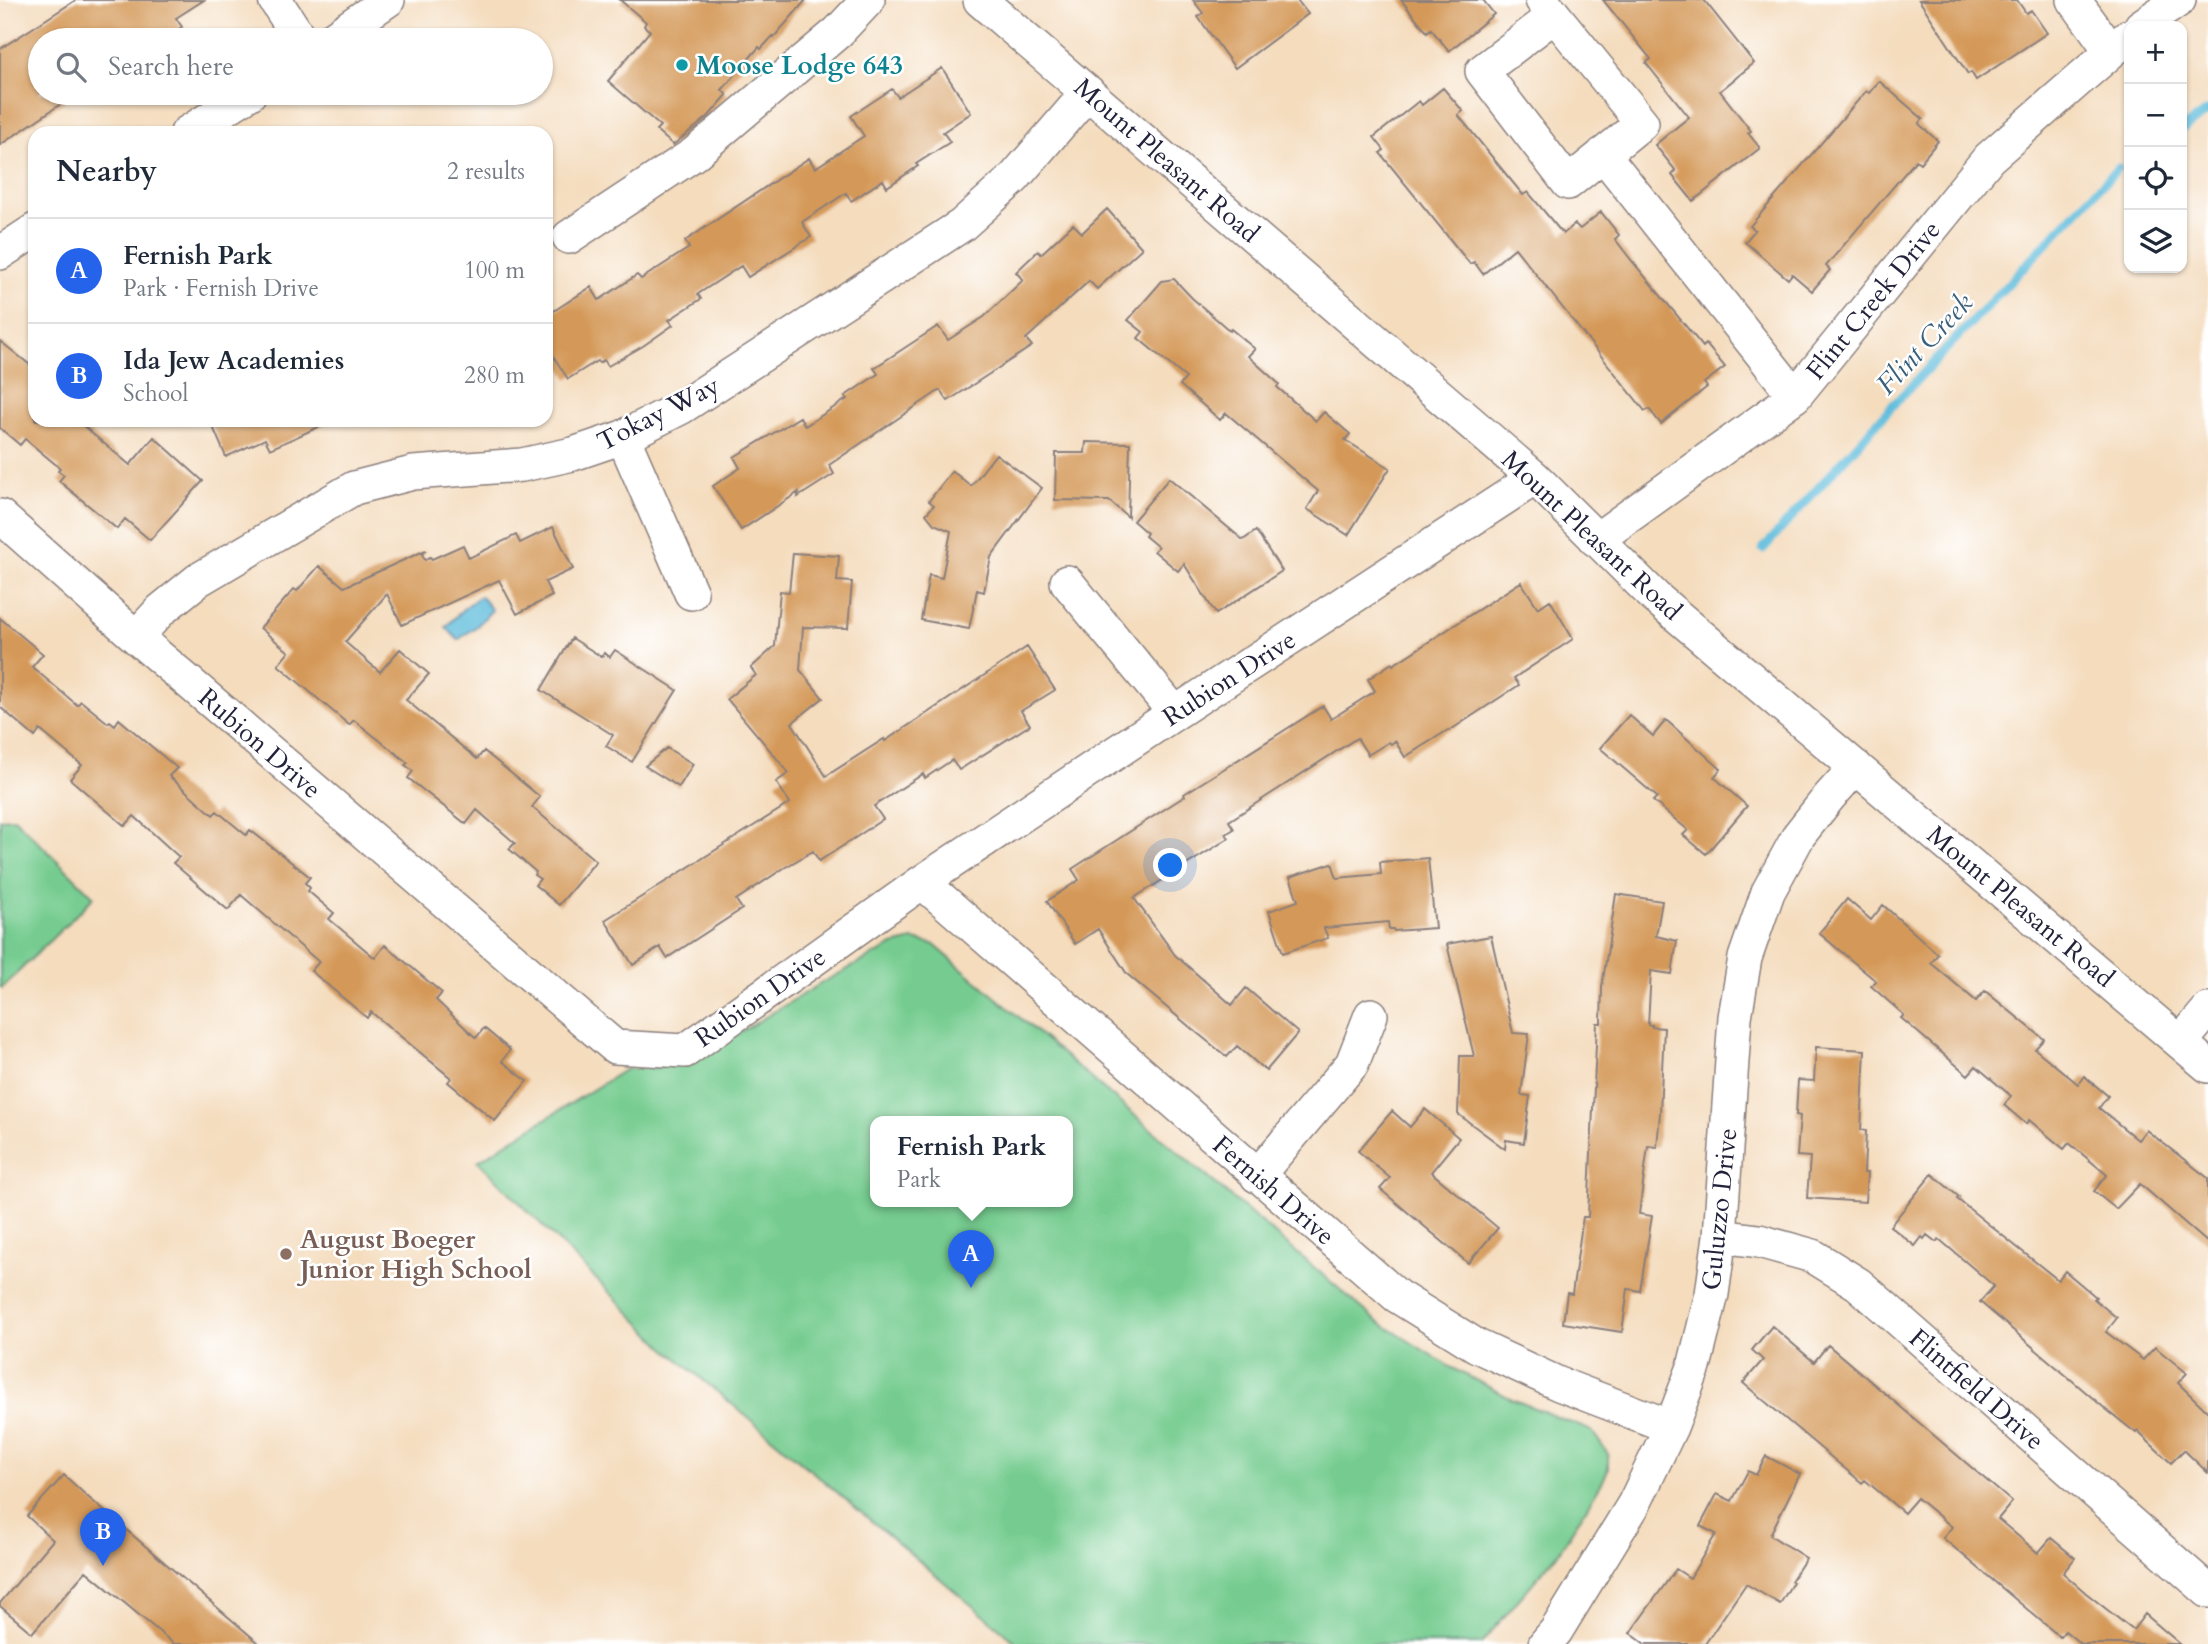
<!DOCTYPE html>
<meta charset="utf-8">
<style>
:root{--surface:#fff;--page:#f6f6f7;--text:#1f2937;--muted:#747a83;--line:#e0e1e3;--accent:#2563eb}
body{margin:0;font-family:Cardo,serif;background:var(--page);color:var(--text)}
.controls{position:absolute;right:21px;top:21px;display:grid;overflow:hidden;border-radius:14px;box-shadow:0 2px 5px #0004}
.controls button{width:63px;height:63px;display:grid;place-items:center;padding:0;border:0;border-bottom:2px solid var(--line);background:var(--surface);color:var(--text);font:35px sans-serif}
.you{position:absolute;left:1171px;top:866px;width:24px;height:24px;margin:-18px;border:5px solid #fff;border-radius:50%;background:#1a73e8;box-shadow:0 0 0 10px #1a73e833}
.badge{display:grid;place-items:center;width:46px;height:46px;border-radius:50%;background:var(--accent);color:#fff;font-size:23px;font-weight:700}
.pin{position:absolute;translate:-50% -58px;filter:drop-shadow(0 2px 4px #0008)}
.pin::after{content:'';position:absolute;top:37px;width:24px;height:21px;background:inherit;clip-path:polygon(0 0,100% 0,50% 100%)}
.popup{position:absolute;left:870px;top:1116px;width:203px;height:91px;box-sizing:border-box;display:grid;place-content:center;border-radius:14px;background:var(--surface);filter:drop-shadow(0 2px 5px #0005);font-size:23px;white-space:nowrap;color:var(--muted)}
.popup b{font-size:26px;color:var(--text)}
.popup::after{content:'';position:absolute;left:50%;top:100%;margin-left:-14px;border:14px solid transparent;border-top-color:var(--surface)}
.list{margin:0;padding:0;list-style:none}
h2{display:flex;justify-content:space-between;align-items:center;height:91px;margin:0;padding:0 28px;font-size:30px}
h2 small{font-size:23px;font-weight:400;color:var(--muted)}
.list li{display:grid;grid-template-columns:46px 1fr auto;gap:21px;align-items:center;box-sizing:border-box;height:105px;padding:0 28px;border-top:2px solid var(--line)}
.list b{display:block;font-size:26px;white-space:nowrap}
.list p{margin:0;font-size:23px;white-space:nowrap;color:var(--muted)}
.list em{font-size:23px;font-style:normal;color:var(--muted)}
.icon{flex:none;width:38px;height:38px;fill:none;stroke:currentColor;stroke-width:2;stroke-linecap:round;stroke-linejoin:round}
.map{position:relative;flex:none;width:2208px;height:1644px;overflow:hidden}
.search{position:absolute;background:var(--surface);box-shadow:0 2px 5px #0004;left:28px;top:28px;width:525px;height:77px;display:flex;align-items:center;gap:18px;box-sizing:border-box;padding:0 24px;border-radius:38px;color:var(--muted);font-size:26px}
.panel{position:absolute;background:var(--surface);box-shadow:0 2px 5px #0004;left:28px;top:126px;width:525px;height:301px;border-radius:21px}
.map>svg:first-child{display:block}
.green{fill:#76cc90;stroke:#4c7766;stroke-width:2;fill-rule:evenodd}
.water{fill:#5dbcdb;stroke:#406f8b;stroke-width:2}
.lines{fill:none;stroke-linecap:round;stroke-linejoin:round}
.stream{stroke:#5dbcdb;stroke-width:9}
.building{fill:#d49958}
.minor-casing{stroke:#8b7f7c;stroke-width:36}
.minor{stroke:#fff;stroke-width:33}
.culture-dot{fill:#0f9aa8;stroke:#fff;stroke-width:2.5}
.education-dot{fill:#8d6e63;stroke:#fff;stroke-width:2.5}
.labels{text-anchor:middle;stroke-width:5;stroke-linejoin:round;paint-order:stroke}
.culture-label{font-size:26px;font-weight:bold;fill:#0d838f;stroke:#fff;text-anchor:start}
.street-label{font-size:26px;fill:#22223b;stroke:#fff}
.education-label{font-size:26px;font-weight:bold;fill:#785e54;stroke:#fff;text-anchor:start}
.water-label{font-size:28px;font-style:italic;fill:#3a607b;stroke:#fff}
</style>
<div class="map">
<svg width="2208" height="1644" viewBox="0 0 2208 1644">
<rect width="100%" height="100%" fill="#fff"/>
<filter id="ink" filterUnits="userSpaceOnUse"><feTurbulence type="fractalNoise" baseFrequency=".0143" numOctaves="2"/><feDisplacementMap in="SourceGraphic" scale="14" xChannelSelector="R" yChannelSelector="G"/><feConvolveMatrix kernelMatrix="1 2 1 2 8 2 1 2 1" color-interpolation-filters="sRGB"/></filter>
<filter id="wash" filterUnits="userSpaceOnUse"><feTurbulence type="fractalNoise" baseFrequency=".00686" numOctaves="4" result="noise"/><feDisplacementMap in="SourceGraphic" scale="28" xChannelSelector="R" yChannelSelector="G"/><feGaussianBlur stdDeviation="1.57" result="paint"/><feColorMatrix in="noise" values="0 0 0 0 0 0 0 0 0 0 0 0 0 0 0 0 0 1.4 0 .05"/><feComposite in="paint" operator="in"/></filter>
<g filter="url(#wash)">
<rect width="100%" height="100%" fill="#f4dcbd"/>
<!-- green -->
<path class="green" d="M 14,818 L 94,897 L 2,988 L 0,986 L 0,819 Z
M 913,940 L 933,944 L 1376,1320 L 1450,1367 L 1512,1399 L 1592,1431 L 1608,1454 L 1608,1469 L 1603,1481 L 1559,1552 L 1481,1644 L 1018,1644 L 665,1348 L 478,1161 L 626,1069 L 659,1067 L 722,1043 L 825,981 L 893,945 ZM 875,1122 L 1067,1122 L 1067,1202 L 875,1202 Z"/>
<!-- water -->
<path class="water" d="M 480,596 L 492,610 L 477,626 L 458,640 L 446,627 L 462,610 Z"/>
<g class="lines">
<!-- stream -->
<path class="stream" d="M 2182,129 L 2208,111
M 1763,549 L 1894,404 L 2118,168"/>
</g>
<g id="blocks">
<!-- building -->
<path class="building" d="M 76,0 L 204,0 L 176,18 L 182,27 L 160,40 L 40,40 L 40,93 L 77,93 L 0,145 L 0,49 Z
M 620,0 L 806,0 L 774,37 L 773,36 L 761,49 L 759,47 L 722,90 L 727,95 L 708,117 L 673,145 L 656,130 L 660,126 L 608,81 L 650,31 L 644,26 L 646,22 Z
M 1193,0 L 1297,0 L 1308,14 L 1235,68 L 1198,17 L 1203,13 Z
M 1401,0 L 1483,0 L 1494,14 L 1449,51 L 1431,29 L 1427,32 Z
M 1603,0 L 1704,0 L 1754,63 L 1720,91 L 1751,131 L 1748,133 L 1760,148 L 1693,201 L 1672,175 L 1676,171 L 1655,145 L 1689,117 L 1646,63 L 1651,59 Z
M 1919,0 L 2017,0 L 2026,13 L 2031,10 L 2047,33 L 1976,80 L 1971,72 L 1968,74 Z
M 942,68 L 971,113 L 943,132 L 950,142 L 916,164 L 918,166 L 887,187 L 883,180 L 851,201 L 846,193 L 802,222 L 811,237 L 748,277 L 741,266 L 698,294 L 701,299 L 669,320 L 673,325 L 643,346 L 608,366 L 604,360 L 599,363 L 597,361 L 568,379 L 546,345 L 546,316 L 591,287 L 599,300 L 637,275 L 641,279 L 689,248 L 685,241 L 809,158 L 815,168 L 864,136 L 851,116 L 892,89 L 898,97 Z
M 1879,81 L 1923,119 L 1919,124 L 1938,141 L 1920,163 L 1916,160 L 1826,266 L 1830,270 L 1812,291 L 1792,274 L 1788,279 L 1745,242 L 1755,230 L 1750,226 L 1866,91 L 1869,93 Z
M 1443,88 L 1463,111 L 1458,115 L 1505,173 L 1523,195 L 1528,192 L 1563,234 L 1575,224 L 1580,229 L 1601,212 L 1619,235 L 1615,239 L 1632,261 L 1703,347 L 1706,344 L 1725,367 L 1704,383 L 1707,387 L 1661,424 L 1649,409 L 1645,411 L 1515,248 L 1483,274 L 1474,262 L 1470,264 L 1380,153 L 1384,150 L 1374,137 L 1419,101 L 1422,105 Z
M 1107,209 L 1142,248 L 1097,289 L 1089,281 L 1026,339 L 1032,346 L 948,401 L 940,390 L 829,465 L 834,474 L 798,497 L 799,492 L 741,530 L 713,486 L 740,468 L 734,457 L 800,417 L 805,426 L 847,399 L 845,396 L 878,374 L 874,368 L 938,326 L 948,340 L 984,317 L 1023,280 L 1016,272 L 1038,251 L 1041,254 L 1073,224 L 1082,233 Z
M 1174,279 L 1192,298 L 1230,331 L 1231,329 L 1255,349 L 1248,356 L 1279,384 L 1277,387 L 1316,421 L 1324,412 L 1350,434 L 1345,440 L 1390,468 L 1348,535 L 1307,509 L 1318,491 L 1226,413 L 1220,420 L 1180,385 L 1186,378 L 1138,338 L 1143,332 L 1128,320 L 1162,281 Z
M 0,341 L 35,369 L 35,420 L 76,420 L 130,465 L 154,437 L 203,481 L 150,540 L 125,519 L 117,529 L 59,481 L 64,475 L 58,471 L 60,468 L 25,439 L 20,445 L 0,428 Z
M 210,420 L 334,420 L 270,449 L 265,439 L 226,457 Z
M 1086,442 L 1130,443 L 1128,517 L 1109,501 L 1055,500 L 1056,453 L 1085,453 Z
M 996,454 L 1042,488 L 991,557 L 984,592 L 977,590 L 969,629 L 921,620 L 929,575 L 942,578 L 951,531 L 934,524 L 926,514 L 934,505 L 929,501 L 952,471 L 971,486 Z
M 1169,478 L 1243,540 L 1256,531 L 1282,571 L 1216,614 L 1184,564 L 1178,571 L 1154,551 L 1158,547 L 1145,536 L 1147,533 L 1133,521 Z
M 553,527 L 573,569 L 545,582 L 552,596 L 517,614 L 499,580 L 402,625 L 387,594 L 345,642 L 380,672 L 400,649 L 429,674 L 406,700 L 477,759 L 484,751 L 540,797 L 532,807 L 596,861 L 559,905 L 535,885 L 540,879 L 534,875 L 536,872 L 509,849 L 515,843 L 477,810 L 466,824 L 408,778 L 413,771 L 405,765 L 408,763 L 354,720 L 349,725 L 278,665 L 289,652 L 260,628 L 294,589 L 297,591 L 319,566 L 344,587 L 426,550 L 422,554 L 425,560 L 430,557 L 432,559 L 463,545 L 469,558 L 516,535 L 520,543 Z
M 793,553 L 839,556 L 837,581 L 852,582 L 848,628 L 803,627 L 800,670 L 823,698 L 792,723 L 826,776 L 884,739 L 885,741 L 1027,647 L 1055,690 L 1021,711 L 1030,725 L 959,770 L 952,760 L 925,778 L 923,774 L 874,806 L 883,819 L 849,842 L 819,861 L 813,851 L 784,868 L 736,900 L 742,909 L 667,958 L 660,947 L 633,965 L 605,920 L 790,803 L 776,782 L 789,773 L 727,699 L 756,675 L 751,668 L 775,646 L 780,591 L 789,592 Z
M 1521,582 L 1538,608 L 1550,600 L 1573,639 L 1514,678 L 1519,685 L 1449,731 L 1448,730 L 1405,757 L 1395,741 L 1391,744 L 1389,742 L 1368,755 L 1357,738 L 1229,821 L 1234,829 L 1226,834 L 1229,838 L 1134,898 L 1175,955 L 1232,1005 L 1246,988 L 1298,1033 L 1266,1071 L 1237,1046 L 1227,1057 L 1191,1028 L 1127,974 L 1098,929 L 1075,944 L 1047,901 L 1079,880 L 1072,869 L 1185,796 L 1184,794 L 1323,706 L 1331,719 L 1375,691 L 1368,679 L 1392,663 L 1393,665 Z
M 0,618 L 43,654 L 32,667 L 77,705 L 81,701 L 108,723 L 110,721 L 115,725 L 119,719 L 177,768 L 169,776 L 213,815 L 217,811 L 246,835 L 250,830 L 310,877 L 305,883 L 310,888 L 308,891 L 334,913 L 329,919 L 375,958 L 385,945 L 442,993 L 436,1000 L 476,1038 L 484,1028 L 510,1050 L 502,1061 L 527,1081 L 495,1121 L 448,1082 L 451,1078 L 371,1012 L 367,1018 L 311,971 L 319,962 L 241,895 L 228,910 L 173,863 L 179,857 L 134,816 L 125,826 L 70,779 L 82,765 L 40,730 L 35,737 L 0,707 Z
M 572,638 L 602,657 L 604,653 L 610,657 L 615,650 L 677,690 L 632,762 L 606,746 L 613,735 L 541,690 Z
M 1629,715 L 1653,736 L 1666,720 L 1721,769 L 1714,777 L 1747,806 L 1706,854 L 1683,835 L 1688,830 L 1653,801 L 1657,797 L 1600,748 Z
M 667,748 L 693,764 L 679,787 L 645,766 Z
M 1428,858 L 1435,928 L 1394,931 L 1393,929 L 1389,929 L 1388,922 L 1324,928 L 1328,938 L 1283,953 L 1269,911 L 1298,901 L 1290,877 L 1332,863 L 1337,878 L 1381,874 L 1380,862 Z
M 1616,894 L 1662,901 L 1656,936 L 1677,941 L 1672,974 L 1651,971 L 1648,1025 L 1652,1025 L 1652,1027 L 1664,1028 L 1660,1113 L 1657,1147 L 1648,1146 L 1639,1214 L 1652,1216 L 1640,1291 L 1628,1289 L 1622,1332 L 1563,1323 L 1567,1293 L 1572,1294 L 1583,1217 L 1588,1217 L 1597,1023 L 1601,1023 L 1602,987 Z
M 1847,899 L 1871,920 L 1883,905 L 1938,954 L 1931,963 L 1976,1001 L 1985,991 L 2044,1039 L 2035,1049 L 2078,1084 L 2084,1076 L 2108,1096 L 2099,1108 L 2138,1140 L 2146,1130 L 2208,1178 L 2208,1243 L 2140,1184 L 2116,1209 L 2094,1191 L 2107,1175 L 2069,1143 L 2064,1149 L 2029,1120 L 2026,1124 L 2004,1105 L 2011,1096 L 1976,1066 L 1968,1075 L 1901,1018 L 1904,1015 L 1871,986 L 1876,981 L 1819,933 Z
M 1491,936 L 1513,1033 L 1529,1034 L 1521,1095 L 1530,1096 L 1524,1143 L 1506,1140 L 1505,1149 L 1458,1114 L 1460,1056 L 1474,1056 L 1447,944 Z
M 1816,1047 L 1865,1050 L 1861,1130 L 1866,1131 L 1864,1173 L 1867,1173 L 1865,1202 L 1807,1198 L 1810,1157 L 1797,1156 L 1800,1116 L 1796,1115 L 1798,1080 L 1814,1081 Z
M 1425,1109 L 1459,1138 L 1431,1172 L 1498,1228 L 1468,1263 L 1380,1189 L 1390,1178 L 1358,1151 L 1392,1111 L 1410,1127 Z
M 1932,1174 L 1959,1197 L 1957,1199 L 2058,1280 L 2065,1271 L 2096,1297 L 2094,1299 L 2117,1318 L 2106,1332 L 2143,1360 L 2155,1347 L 2187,1373 L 2178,1383 L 2208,1412 L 2208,1473 L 2184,1450 L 2171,1463 L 2137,1431 L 2136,1433 L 2102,1406 L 1980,1302 L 1994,1286 L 1939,1239 L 1936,1242 L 1927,1235 L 1924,1239 L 1922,1237 L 1915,1246 L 1890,1226 Z
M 1772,1326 L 1814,1362 L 1828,1345 L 2012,1502 L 1998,1519 L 2038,1553 L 2051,1538 L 2075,1558 L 2063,1573 L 2086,1593 L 2133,1630 L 2145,1614 L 2180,1644 L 2081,1644 L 2065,1631 L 2060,1637 L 1943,1538 L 1952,1527 L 1917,1498 L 1904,1513 L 1865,1480 L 1862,1483 L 1743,1383 L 1763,1360 L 1752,1350 Z
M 1766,1456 L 1800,1474 L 1770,1535 L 1806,1558 L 1791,1581 L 1793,1582 L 1780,1604 L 1746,1584 L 1705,1644 L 1645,1644 L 1630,1633 L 1676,1569 L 1690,1578 L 1716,1534 L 1700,1526 L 1717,1494 L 1732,1501 L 1748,1471 L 1756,1475 Z
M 64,1475 L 89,1498 L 260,1644 L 174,1644 L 86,1571 L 32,1633 L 0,1606 L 0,1603 L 53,1540 L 27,1516 Z"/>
</g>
</g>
<g filter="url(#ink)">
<use href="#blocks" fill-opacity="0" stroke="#8b7f7c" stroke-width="2"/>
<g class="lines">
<!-- minor casing -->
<g class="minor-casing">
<path id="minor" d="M 275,0 L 301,40
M 980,0 L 1535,478 L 1655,597 L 2208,1066
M 1542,0 L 1642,123 L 1568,183 L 1482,71 L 1554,16
M 2074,0 L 2111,51
M 2141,26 L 2179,0
M 330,40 L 388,0
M 187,133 L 250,93
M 1603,154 L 1795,396
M 569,237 L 694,154 L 838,32 L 868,0
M 0,253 L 35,230
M 623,437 L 691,593
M 0,516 L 136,637 L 615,1047 L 685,1051 L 922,882 L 1175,713 L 1535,478
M 1596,540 L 1795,396 L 1989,158 L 2129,36
M 1067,582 L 1175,713
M 136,637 L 161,610 L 198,580 L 354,488 L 413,473 L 522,465 L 573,454 L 623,437 L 682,407 L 962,225 L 1014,178 L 1088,92
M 922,882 L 1397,1296 L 1477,1346 L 1559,1384 L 1671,1427
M 2181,1042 L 2208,1010
M 1257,1176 L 1352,1064 L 1371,1015
M 1720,1236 L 1759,1241 L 1813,1256 L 1858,1284 L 2208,1591
M 1545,1644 L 1556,1631 L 1634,1504 L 1671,1427 L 1694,1367 L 1712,1294 L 1720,1236 L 1735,1017 L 1745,958 L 1768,892 L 1799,835 L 1829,797 L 1856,767"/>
</g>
<!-- minor -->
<use href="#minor" class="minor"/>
</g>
</g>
<!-- markers -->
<circle class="culture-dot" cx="682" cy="65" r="7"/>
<circle class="education-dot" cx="286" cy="1254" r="7"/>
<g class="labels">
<!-- culture labels -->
<g class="culture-label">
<text x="696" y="74">Moose Lodge 643</text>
</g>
<!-- street labels -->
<g class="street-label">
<text transform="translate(1167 160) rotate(41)" y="9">Mount Pleasant Road</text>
<text transform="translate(1873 300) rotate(-51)" y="9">Flint Creek Drive</text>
<text transform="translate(658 413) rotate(-27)" y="9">Tokay Way</text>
<text transform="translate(1592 535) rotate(43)" y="9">Mount Pleasant Road</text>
<text transform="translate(1229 678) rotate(-33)" y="9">Rubion Drive</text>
<text transform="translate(260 743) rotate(41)" y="9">Rubion Drive</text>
<text transform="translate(2021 906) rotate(40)" y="9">Mount Pleasant Road</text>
<text transform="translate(760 997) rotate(-35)" y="9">Rubion Drive</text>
<text transform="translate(1274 1190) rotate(41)" y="9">Fernish Drive</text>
<text transform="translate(1719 1209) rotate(-84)" y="9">Guluzzo Drive</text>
<text transform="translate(1977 1389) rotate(41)" y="9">Flintfield Drive</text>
</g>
<!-- education labels -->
<g class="education-label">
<text x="300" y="1248">August Boeger<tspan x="300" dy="30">Junior High School</tspan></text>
</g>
<!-- water labels -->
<g class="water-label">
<text transform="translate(1924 343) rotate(-47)" y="10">Flint Creek</text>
</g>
</g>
</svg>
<div class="controls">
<button>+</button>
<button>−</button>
<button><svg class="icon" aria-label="locate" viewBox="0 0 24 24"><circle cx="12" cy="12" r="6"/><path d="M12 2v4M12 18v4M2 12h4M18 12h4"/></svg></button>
<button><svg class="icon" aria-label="layers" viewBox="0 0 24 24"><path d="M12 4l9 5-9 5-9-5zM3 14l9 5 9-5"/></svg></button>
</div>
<div class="you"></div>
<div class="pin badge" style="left:971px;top:1288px">A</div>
<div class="popup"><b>Fernish Park</b>Park</div>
<div class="pin badge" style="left:103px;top:1566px">B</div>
<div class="search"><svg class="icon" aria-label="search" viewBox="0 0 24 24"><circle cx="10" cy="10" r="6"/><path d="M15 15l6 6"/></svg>Search here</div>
<section class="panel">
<h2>Nearby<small>2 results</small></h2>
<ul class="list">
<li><span class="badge">A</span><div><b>Fernish Park</b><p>Park · Fernish Drive</p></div><em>100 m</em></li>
<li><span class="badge">B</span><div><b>Ida Jew Academies</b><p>School</p></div><em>280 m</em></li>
</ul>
</section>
</div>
